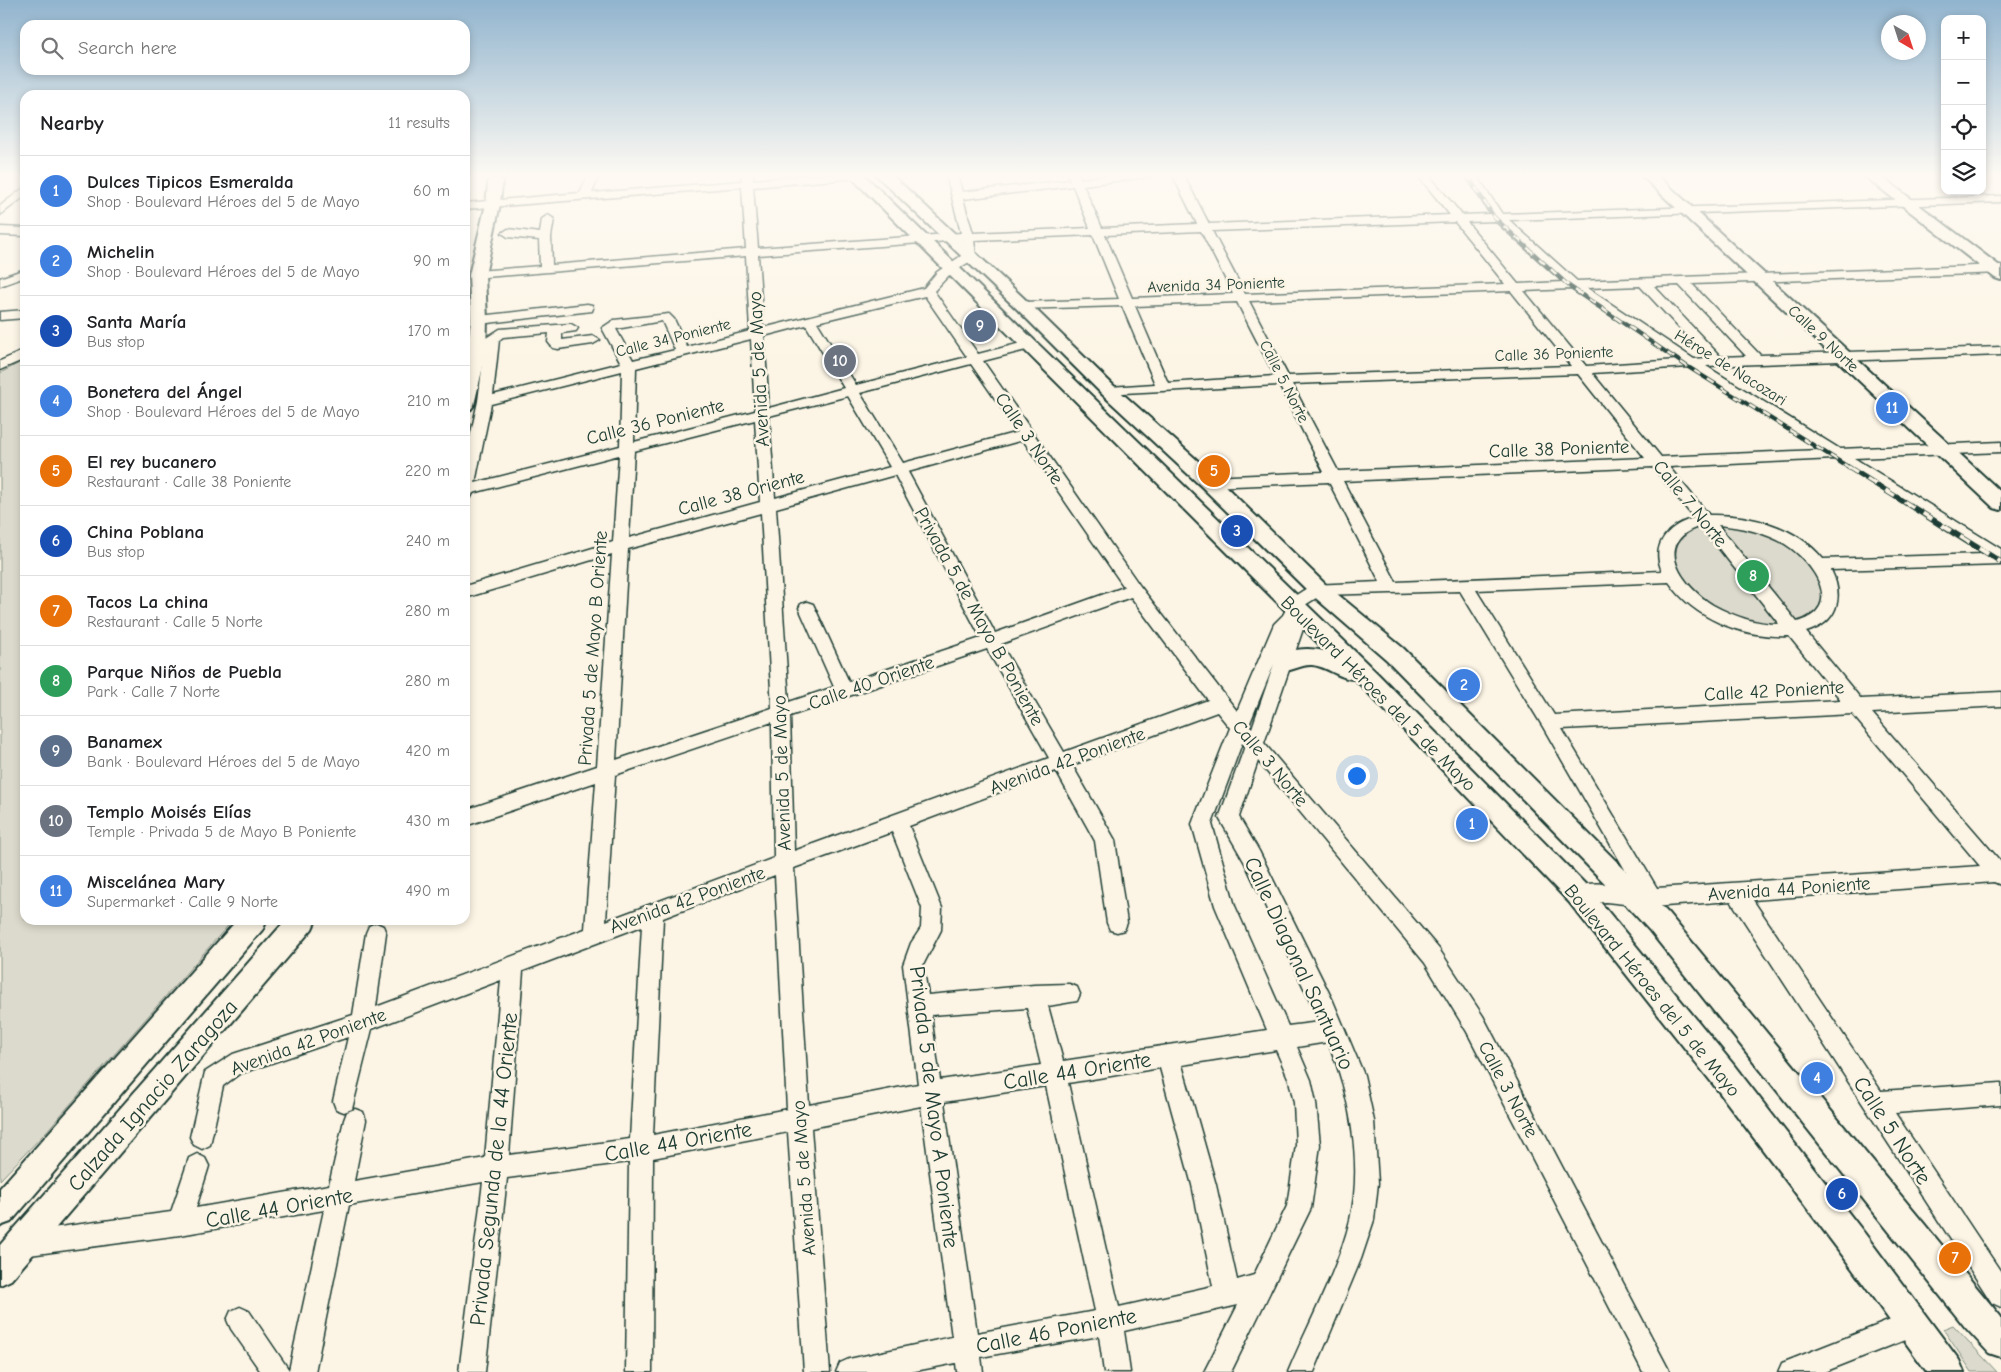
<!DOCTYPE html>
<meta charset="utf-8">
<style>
:root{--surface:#fff;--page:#f6f6f6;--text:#202124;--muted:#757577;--line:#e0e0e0;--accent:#1f3d34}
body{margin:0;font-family:"Comic Neue",sans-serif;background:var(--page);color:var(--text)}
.controls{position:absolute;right:15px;top:15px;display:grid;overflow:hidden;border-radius:10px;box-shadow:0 2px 8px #0003}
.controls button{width:45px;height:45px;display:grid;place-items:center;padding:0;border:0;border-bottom:1px solid var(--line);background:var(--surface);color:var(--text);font:25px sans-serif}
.compass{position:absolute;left:1881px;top:15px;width:45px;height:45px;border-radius:50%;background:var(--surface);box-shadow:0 2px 8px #0003;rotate:141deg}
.you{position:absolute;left:1356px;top:775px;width:18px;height:18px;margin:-12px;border:4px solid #fff;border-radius:50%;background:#1a73e8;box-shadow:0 0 0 8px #1a73e833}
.badge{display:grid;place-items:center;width:32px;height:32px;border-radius:50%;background:var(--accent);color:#fff;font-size:16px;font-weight:700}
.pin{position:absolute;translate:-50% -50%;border:2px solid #fff;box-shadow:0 1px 5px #0006}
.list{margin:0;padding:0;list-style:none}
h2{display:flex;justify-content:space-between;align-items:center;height:65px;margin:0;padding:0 20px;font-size:21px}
h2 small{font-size:16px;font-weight:400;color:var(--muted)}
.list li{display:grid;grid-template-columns:32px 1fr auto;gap:15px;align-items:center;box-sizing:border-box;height:70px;padding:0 20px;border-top:1px solid var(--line)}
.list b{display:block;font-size:19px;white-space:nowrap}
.list p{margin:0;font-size:16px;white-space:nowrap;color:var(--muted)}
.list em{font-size:16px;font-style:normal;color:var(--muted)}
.icon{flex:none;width:28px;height:28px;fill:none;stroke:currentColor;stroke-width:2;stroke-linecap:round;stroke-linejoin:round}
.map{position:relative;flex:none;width:2001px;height:1372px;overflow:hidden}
.search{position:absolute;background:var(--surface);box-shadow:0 2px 8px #0003;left:20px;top:20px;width:450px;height:55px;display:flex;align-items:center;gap:12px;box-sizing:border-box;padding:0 18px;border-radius:15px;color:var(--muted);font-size:19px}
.panel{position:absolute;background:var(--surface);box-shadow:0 2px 8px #0003;left:20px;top:90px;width:450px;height:835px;border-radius:15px}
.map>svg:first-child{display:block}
.green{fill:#dcdacc;stroke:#7e8c80}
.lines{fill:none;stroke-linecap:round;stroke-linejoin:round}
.minor-casing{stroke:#1f3d34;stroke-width:3}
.major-casing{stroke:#1f3d34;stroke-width:4}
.minor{fill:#fcf5e5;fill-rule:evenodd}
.major{fill:#fcf5e5;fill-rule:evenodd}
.rail-far1-casing{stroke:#1f3d34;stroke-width:4}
.rail-casing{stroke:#1f3d34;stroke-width:5.5}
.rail-far1{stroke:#fcf5e5;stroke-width:2.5;stroke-dasharray:8;stroke-linecap:butt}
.rail{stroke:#fcf5e5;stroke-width:4;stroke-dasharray:11;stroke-linecap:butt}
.labels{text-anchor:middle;stroke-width:5;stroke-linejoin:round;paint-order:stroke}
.far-street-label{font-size:16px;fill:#1f3d34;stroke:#fcf5e5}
.street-label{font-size:19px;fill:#1f3d34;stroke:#fcf5e5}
.near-street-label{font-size:22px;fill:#1f3d34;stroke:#fcf5e5}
</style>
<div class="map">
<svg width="2001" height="1372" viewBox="0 0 2001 1372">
<rect width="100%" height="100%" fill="#fcf5e5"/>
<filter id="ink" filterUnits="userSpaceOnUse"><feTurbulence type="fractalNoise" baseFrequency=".02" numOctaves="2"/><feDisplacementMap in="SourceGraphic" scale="10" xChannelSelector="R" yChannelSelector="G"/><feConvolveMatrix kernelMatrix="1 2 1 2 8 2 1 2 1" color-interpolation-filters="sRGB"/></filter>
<g filter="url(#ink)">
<!-- green -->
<path class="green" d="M 25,360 L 25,920 L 233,920 L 45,1133 L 0,1180 L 0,373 Z
M 1737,524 L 1791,543 L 1828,581 L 1822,616 C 1807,620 1789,628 1774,628 C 1754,627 1712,609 1697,596 C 1674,574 1662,536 1703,526 C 1713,523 1726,524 1737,524 Z
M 1953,1325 L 1997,1372 L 1972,1372 L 1943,1329 Z"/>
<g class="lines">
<!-- minor casing -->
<g class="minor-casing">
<path id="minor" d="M 589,174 L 600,174 L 592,193 L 742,181 L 741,174 L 753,174 L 753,180 L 824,174 L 862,174 L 857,178 L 753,187 L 758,248 L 961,233 L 946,174 L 957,174 L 962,192 L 1070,180 L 1068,174 L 1079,174 L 1081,179 L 1118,174 L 1155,174 L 1150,177 L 1083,185 L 1102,228 L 1197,224 L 1172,174 L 1183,174 L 1209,224 L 1450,215 L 1417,174 L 1428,174 L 1462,215 L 1490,214 L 1465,174 L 1476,174 L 1502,214 L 2001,196 L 2001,202 L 1509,220 L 1577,281 L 2001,265 L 2001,273 L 1692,284 L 1760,355 L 2001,347 L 2001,355 L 1706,366 L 1840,449 L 2001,442 L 2001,452 L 1854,458 L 2001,549 L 2001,565 L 1831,570 C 1845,598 1837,623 1806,632 L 1861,699 L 2001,692 L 2001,706 L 1872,713 L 2001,862 L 2001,885 L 1994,882 L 1753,900 L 1881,1091 L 2001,1083 L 2001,1105 L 1895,1113 L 2001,1272 L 2001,1307 L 1992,1303 L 1731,901 L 1652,907 L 1606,902 L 1578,903 L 1571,900 L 1568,894 L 1571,888 C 1591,880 1614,885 1635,887 L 1543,727 L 1460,591 L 1321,595 L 1305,605 L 1298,619 L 1303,629 L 1264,743 L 1439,949 L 1483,1016 L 1670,1372 L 1643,1372 L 1467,1032 L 1425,963 L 1258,761 L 1239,817 L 1259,851 L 1333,1001 L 1364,1075 L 1374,1121 L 1378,1183 L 1374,1220 L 1361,1259 L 1314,1372 L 1288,1372 C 1308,1324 1338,1270 1350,1220 C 1363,1164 1350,1094 1328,1042 L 1297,1047 L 1311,1080 L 1316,1103 L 1320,1145 L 1311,1208 L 1231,1372 L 1204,1372 L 1238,1305 L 1124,1331 L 1130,1372 L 1104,1372 L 1099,1336 L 981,1357 L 983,1372 L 957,1372 L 956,1363 L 910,1372 L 836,1372 L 840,1363 L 849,1359 L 952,1337 L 921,1106 L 811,1128 L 830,1372 L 804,1372 L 788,1132 L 653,1158 L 652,1372 L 626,1372 L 629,1162 L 507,1178 L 485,1372 L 459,1372 L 483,1182 L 349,1205 L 315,1372 L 261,1372 L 231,1329 L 227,1320 L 231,1311 L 240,1307 L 249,1311 L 289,1370 L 324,1210 L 180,1235 L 22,1256 L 13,1253 L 10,1244 L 13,1235 L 22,1232 L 171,1212 L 189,1158 L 197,1154 L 205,1158 L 209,1166 L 196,1208 L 329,1185 L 344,1120 L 347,1112 L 355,1109 L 363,1112 L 366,1120 L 354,1181 L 485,1158 L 501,980 L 372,1029 L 352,1109 L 344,1112 L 336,1109 L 333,1101 L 348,1037 L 239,1074 L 223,1086 L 210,1145 L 202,1149 L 194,1145 L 190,1137 L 205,1072 L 233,1054 L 353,1015 L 366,933 L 369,926 L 376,923 L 383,926 L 386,933 L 376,1007 L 585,929 L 596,782 L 465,826 L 465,810 L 597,766 L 612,554 L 465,598 L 465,586 L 613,542 L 619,455 L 473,493 L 470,499 L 465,500 L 465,460 L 478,401 L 486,338 L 500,329 L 571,324 L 578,328 L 576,331 L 562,333 L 562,340 L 593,336 L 600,340 L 593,344 L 558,349 L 553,348 L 548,342 L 549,333 L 503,337 L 499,340 L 493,395 L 621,363 L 602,328 L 614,320 L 669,314 L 674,319 L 687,347 L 750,331 L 746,256 L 473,278 L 471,275 L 473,272 L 477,271 L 540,266 L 539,240 L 508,237 L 502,233 L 508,229 L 540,233 L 542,219 L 548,215 L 554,219 L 551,237 L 552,265 L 746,249 L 742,187 L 465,209 L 465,203 L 580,193 ZM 1073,186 L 1090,228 L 973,233 L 963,199 ZM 1495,221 L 1563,282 L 1518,284 L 1467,222 ZM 1455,222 L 1505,284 L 1245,294 L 1212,231 ZM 1201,231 L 1233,294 L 1132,298 L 1105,235 ZM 1093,235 L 1119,299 L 1023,302 L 1017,306 L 1018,309 L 1122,306 L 1155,384 L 1109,387 L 1102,391 L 1104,394 L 1279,385 L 1324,472 L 1209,477 L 1202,482 L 1209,487 L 1329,482 L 1380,582 L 1312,585 L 1293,597 L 1283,615 L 1274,624 L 1237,711 L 1140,586 L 983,361 L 1034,348 L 1036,345 L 1034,342 L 1029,341 L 978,354 L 934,291 L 951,273 L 974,259 L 976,256 L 974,240 ZM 962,240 L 964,254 L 937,272 L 924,288 L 763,328 L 758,255 ZM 1679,285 L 1746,356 L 1721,357 L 1654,286 ZM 1640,286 L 1707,358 L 1694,359 L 1587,288 ZM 1571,289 L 1678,360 L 1586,366 L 1524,291 ZM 1511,291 L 1571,366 L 1288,376 L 1249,301 ZM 925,296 L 967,357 L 856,385 L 817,322 ZM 1237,302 L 1275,376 L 1168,383 L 1135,306 ZM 662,321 L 675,350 L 633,360 L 616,329 ZM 806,325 L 844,388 L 769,408 L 764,336 ZM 751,339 L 755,411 L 634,442 L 636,368 ZM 971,364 L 1018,432 L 903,463 L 860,393 ZM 1689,367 L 1820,450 L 1661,457 L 1592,373 ZM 622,371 L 620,446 L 475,483 L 491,404 ZM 1578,374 L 1645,458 L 1338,471 L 1292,384 ZM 848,396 L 890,467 L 775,498 L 769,416 ZM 755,420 L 760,502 L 629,538 L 634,451 ZM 1023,440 L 1124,587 L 995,633 L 908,472 ZM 1834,459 L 1984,554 L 1823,559 C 1797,526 1748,514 1709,515 L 1669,467 ZM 1653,467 L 1694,518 C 1669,525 1650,544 1662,571 L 1396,582 L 1343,481 ZM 895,475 L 981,638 L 849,682 L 813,604 L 807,602 L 801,604 L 799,608 L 834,687 L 789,702 L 776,508 ZM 761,513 L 772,708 L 616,760 L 628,549 ZM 1718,525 C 1741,527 1764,532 1785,544 C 1812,561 1847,608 1797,622 ZM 1701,526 L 1779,624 C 1756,624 1733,616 1713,605 C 1683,587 1650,542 1701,526 ZM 1669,582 C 1695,620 1744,638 1789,636 L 1841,700 L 1554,715 L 1476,590 ZM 1131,597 L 1208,700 L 1064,752 L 1001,644 ZM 987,649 L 1049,758 L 794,851 L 790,716 ZM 1274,664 L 1252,728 L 1249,725 ZM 1217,712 L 1230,728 L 1192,824 L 1215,906 L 1267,1030 L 1063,1061 L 1048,1006 L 1077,1001 L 1080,994 L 1077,987 L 1069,984 L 1034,985 L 928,995 L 923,965 L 941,930 L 942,908 L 909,826 L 1056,771 L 1095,841 L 1107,923 L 1110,930 L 1117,932 L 1124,930 L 1127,923 L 1115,840 L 1072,765 ZM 1852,714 L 1980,866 L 1657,888 L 1562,729 ZM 772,722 L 774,858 L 606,921 L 615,775 ZM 1242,743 L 1245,746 L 1219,818 L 1245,863 L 1320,1022 L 1288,1026 L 1235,906 L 1212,824 ZM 892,832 L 922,908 L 921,928 L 911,943 L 903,965 L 918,1084 L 809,1105 L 794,868 ZM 775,875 L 787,1109 L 653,1135 L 663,918 ZM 642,926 L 630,1139 L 509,1155 L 523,971 ZM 1027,1008 L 1041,1065 L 940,1080 L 931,1015 ZM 1276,1050 L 1289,1080 L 1294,1103 L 1296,1145 L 1287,1206 L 1254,1275 L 1237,1280 L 1216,1185 L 1182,1065 ZM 1160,1068 L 1192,1185 L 1213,1286 L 1119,1307 L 1068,1083 ZM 1046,1086 L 1095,1311 L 977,1333 L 944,1102 Z
M 25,187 L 25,196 L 0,215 L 0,206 Z
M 0,227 L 25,228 L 25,236 L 0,235 Z
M 25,269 L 25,277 L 0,286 L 0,278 Z
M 587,304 L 592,305 L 593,308 L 592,311 L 479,324 L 473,320 L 479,316 Z
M 25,310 L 25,318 L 0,320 L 0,312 Z
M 25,350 L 25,359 L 0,370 L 0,361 Z
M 1911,1312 L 1920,1316 L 1924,1325 L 1920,1334 L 1824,1372 L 1778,1372 L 1782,1363 Z"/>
</g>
<!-- major casing -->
<g class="major-casing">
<path id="major" d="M 465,174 L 472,174 L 472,175 L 465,179 Z
M 489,174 L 503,174 L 500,204 L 485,275 L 487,320 L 486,353 L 474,405 L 471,409 L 465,411 L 465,367 L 471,320 L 469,275 L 486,204 Z
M 848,174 L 863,174 L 1378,674 L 1587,886 L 1733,1064 L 1865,1234 L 1959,1360 L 1964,1372 L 1927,1372 L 1843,1256 L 1713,1084 L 1569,902 L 1355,679 C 1341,680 1327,666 1312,665 C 1299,664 1290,674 1277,670 L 1274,664 C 1283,647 1311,647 1327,652 Z
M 875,174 L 891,174 L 1029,303 L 1115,387 L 1216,477 L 1325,584 L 1403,648 L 1668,913 L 2001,1317 L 2001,1357 L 1989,1353 L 1965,1327 L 1650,931 L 1627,906 L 1387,660 L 1311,594 L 1202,487 L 1103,395 L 1017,309 Z
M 1640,174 L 1656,174 L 2001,492 L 2001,510 L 1994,508 Z
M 1862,174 L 1878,174 L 2001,267 L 2001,280 L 1995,278 Z
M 237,920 L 267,920 L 263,929 L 11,1222 L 0,1226 L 0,1188 Z
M 286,920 L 316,920 L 312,929 L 11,1280 L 0,1285 L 0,1245 Z"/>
</g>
<!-- minor -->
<use href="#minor" class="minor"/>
<!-- major -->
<use href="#major" class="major"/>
<!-- rail-far1 casing -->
<g class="rail-far1-casing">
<path id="rail-far1" d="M 1467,174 L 1494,217 L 1569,286 L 1685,365 L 1850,468"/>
</g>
<!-- rail casing -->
<g class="rail-casing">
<path id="rail" d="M 1848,467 L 2001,562"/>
</g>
<!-- rail-far1 -->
<use href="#rail-far1" class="rail-far1"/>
<!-- rail -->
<use href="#rail" class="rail"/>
</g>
</g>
<!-- sky -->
<linearGradient id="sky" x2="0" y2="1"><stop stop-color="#91b4ce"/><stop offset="0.48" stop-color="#fefaf3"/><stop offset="1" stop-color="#fefaf3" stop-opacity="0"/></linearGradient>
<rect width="2001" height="366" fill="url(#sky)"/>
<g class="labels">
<!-- far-street labels -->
<g class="far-street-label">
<text transform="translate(1216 284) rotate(-2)" y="6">Avenida 34 Poniente</text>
<text transform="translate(673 337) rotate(-14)" y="6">Calle 34 Poniente</text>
<text transform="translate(1824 338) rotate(43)" y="6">Calle 9 Norte</text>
<text transform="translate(1554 353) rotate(-2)" y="6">Calle 36 Poniente</text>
<text transform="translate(1731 367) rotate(32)" y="6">Héroe de Nacozari</text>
<text transform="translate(1285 381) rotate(63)" y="6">Calle 5 Norte</text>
</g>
<!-- street labels -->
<g class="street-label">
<text transform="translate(758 369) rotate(-93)" y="7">Avenida 5 de Mayo</text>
<text transform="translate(655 421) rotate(-14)" y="7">Calle 36 Poniente</text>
<text transform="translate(1030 438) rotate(56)" y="7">Calle 3 Norte</text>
<text transform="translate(1559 448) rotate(-2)" y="7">Calle 38 Poniente</text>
<text transform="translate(741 492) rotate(-15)" y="7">Calle 38 Oriente</text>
<text transform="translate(1691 503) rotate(51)" y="7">Calle 7 Norte</text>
<text transform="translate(980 616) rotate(61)" y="7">Privada 5 de Mayo B Poniente</text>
<text transform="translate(592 648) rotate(-86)" y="7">Privada 5 de Mayo B Oriente</text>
<text transform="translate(871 682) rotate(-19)" y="7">Calle 40 Oriente</text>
<text transform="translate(1774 690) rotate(-3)" y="7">Calle 42 Poniente</text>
<text transform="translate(1379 693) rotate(45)" y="7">Boulevard Héroes del 5 de Mayo</text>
<text transform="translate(1067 760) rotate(-20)" y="7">Avenida 42 Poniente</text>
<text transform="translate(1271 763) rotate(50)" y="7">Calle 3 Norte</text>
<text transform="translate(781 773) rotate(-92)" y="7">Avenida 5 de Mayo</text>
<text transform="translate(1789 888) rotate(-4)" y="7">Avenida 44 Poniente</text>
<text transform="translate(687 899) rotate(-20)" y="7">Avenida 42 Poniente</text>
<text transform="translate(1653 990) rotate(51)" y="7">Boulevard Héroes del 5 de Mayo</text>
<text transform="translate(308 1041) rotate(-20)" y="7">Avenida 42 Poniente</text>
<text transform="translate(1509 1089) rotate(62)" y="7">Calle 3 Norte</text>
<text transform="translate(803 1178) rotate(-94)" y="7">Avenida 5 de Mayo</text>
</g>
<!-- near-street labels -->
<g class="near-street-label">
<text transform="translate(1300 963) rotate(65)" y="8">Calle Diagonal Santuario</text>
<text transform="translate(1077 1070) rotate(-9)" y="8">Calle 44 Oriente</text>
<text transform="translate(152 1095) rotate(-49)" y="8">Calzada Ignacio Zaragoza</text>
<text transform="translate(935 1107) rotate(83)" y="8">Privada 5 de Mayo A Poniente</text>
<text transform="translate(1893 1130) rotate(57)" y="8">Calle 5 Norte</text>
<text transform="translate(678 1141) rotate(-10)" y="8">Calle 44 Oriente</text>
<text transform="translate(493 1169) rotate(-84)" y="8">Privada Segunda de la 44 Oriente</text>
<text transform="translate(279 1207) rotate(-10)" y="8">Calle 44 Oriente</text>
<text transform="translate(1056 1330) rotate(-11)" y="8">Calle 46 Poniente</text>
</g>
</g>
</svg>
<div class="controls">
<button>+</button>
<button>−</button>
<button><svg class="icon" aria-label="locate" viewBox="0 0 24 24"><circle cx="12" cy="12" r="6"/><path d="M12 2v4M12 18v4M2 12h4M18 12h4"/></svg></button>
<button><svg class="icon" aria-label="layers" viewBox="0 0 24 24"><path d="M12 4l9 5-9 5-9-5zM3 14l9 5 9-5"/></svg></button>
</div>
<svg class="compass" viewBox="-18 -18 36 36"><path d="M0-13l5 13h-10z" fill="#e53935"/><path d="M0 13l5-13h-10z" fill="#757577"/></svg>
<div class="you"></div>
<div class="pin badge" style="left:1472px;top:824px;background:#3f7fe0">1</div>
<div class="pin badge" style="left:1464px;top:685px;background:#3f7fe0">2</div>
<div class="pin badge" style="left:1237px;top:531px;background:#1a4fb4">3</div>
<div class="pin badge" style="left:1817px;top:1078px;background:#3f7fe0">4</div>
<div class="pin badge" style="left:1214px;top:471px;background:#e8710a">5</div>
<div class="pin badge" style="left:1842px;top:1194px;background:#1a4fb4">6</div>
<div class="pin badge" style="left:1955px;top:1258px;background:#e8710a">7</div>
<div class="pin badge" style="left:1753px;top:576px;background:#2e9e5b">8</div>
<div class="pin badge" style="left:980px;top:326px;background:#5c6f8a">9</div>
<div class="pin badge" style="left:840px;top:361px;background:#6b7280">10</div>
<div class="pin badge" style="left:1892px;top:408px;background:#3f7fe0">11</div>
<div class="search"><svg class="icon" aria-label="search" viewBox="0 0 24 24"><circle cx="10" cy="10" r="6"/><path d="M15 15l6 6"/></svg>Search here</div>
<section class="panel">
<h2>Nearby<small>11 results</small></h2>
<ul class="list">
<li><span class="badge" style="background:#3f7fe0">1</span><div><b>Dulces Tipicos Esmeralda</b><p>Shop · Boulevard Héroes del 5 de Mayo</p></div><em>60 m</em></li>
<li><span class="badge" style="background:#3f7fe0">2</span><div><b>Michelin</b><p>Shop · Boulevard Héroes del 5 de Mayo</p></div><em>90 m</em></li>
<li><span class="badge" style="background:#1a4fb4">3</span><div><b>Santa María</b><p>Bus stop</p></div><em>170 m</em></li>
<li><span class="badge" style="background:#3f7fe0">4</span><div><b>Bonetera del Ángel</b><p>Shop · Boulevard Héroes del 5 de Mayo</p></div><em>210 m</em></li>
<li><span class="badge" style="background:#e8710a">5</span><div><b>El rey bucanero</b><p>Restaurant · Calle 38 Poniente</p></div><em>220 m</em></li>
<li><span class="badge" style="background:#1a4fb4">6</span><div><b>China Poblana</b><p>Bus stop</p></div><em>240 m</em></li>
<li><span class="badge" style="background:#e8710a">7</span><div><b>Tacos La china</b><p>Restaurant · Calle 5 Norte</p></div><em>280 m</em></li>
<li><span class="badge" style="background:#2e9e5b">8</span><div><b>Parque Niños de Puebla</b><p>Park · Calle 7 Norte</p></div><em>280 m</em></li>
<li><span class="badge" style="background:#5c6f8a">9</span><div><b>Banamex</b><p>Bank · Boulevard Héroes del 5 de Mayo</p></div><em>420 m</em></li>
<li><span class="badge" style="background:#6b7280">10</span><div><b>Templo Moisés Elías</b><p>Temple · Privada 5 de Mayo B Poniente</p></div><em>430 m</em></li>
<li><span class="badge" style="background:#3f7fe0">11</span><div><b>Miscelánea Mary</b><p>Supermarket · Calle 9 Norte</p></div><em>490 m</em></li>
</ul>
</section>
</div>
